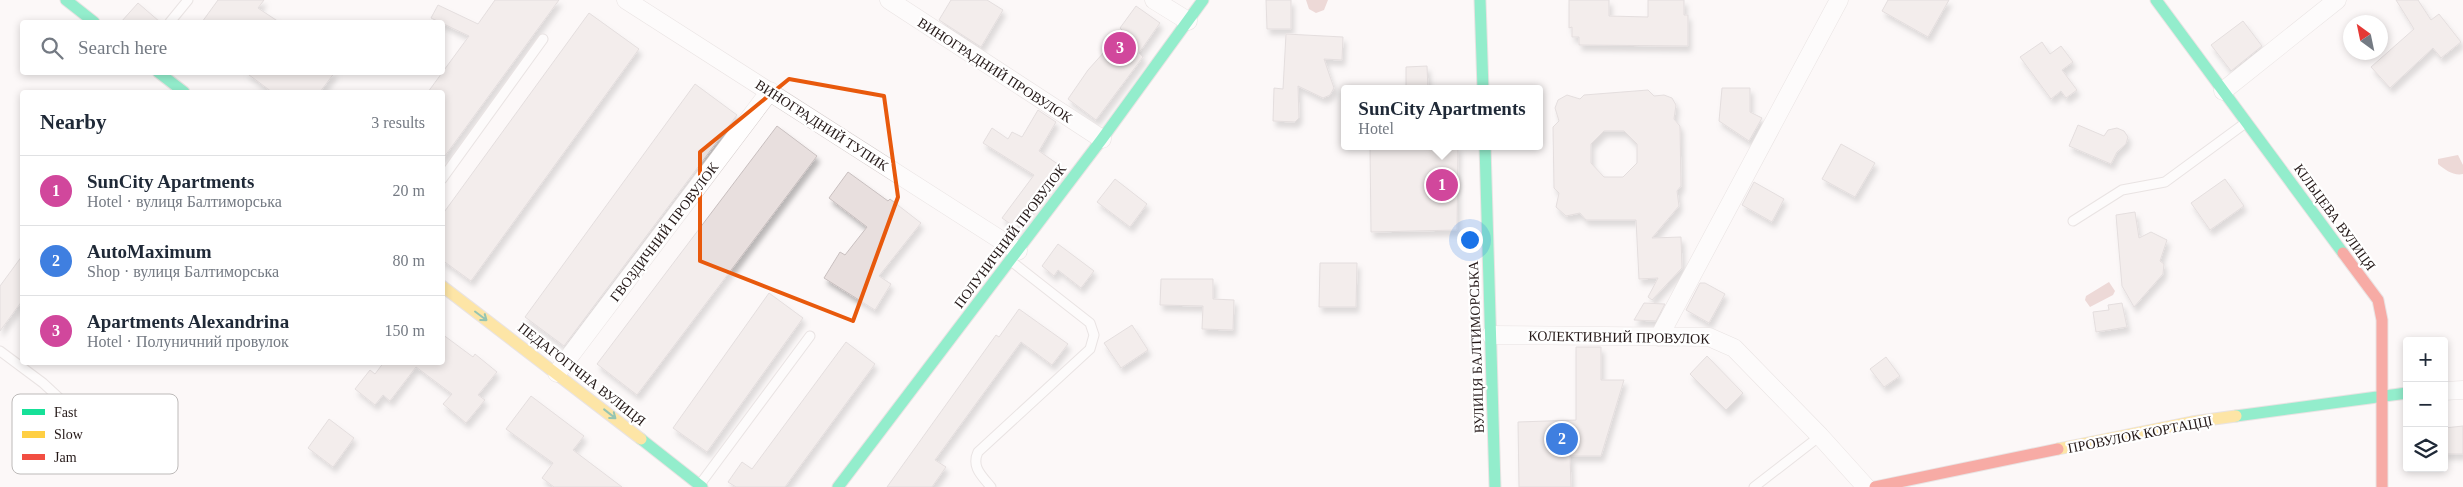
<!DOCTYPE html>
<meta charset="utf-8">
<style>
:root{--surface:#fff;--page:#f2f2f3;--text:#1f2937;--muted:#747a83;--line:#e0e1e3;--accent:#706666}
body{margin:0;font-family:"Times New Roman",serif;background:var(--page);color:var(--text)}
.controls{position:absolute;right:15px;bottom:15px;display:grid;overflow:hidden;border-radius:5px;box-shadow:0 2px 8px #0003}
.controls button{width:45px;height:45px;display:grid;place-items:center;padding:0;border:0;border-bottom:1px solid var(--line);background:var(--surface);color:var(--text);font:25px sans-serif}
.compass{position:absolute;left:2343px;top:15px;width:45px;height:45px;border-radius:50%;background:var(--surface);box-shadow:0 2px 8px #0003;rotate:327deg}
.you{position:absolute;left:1469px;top:239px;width:18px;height:18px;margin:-12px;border:4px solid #fff;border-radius:50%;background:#1a73e8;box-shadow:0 0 0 8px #1a73e833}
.badge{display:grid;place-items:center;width:32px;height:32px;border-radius:50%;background:var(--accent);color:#fff;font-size:16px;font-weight:700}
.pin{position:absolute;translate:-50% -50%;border:2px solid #fff;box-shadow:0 1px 5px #0006}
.popup{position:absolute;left:1341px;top:85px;width:202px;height:65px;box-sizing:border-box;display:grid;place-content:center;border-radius:5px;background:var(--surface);filter:drop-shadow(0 1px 4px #0005);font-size:16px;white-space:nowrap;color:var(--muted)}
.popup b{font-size:19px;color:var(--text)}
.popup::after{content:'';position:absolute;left:50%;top:100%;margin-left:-10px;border:10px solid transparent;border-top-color:var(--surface)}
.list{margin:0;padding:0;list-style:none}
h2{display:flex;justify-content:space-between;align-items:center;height:65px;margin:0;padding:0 20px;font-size:21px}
h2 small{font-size:16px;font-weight:400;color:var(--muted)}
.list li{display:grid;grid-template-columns:32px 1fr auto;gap:15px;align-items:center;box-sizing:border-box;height:70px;padding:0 20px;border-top:1px solid var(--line)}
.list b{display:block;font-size:19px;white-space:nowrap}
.list p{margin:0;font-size:16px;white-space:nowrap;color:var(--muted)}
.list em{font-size:16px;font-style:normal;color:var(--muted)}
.icon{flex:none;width:28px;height:28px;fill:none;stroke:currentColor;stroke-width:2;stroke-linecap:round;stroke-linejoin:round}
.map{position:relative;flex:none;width:2463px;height:487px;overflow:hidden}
.search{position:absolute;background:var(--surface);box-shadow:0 2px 8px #0003;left:20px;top:20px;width:425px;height:55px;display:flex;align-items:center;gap:12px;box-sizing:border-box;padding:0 18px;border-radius:5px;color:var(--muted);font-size:19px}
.panel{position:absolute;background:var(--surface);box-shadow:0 2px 8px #0003;left:20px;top:90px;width:425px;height:275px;border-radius:5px}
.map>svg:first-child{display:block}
.water{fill:#dcb3b0}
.building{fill:#e8dfde;stroke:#c8bfbf;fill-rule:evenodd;filter:url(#shadow)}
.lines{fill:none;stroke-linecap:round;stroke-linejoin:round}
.lane-casing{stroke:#d3cbca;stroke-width:11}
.street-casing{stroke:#d3cbca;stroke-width:19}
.fast-casing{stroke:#d3cbca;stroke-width:13}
.slow-casing{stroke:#d3cbca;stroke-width:13}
.jam-casing{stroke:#d3cbca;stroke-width:13}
.lane{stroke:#fffefe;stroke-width:9}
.street{stroke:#fffefe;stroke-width:18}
.fast{stroke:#16e098;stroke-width:11}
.slow{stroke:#ffcf43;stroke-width:11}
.jam{stroke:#f24e42;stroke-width:11}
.oneway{stroke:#1c865e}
.marked{fill:none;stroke:#e8590c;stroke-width:4;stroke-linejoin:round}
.labels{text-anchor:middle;stroke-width:4.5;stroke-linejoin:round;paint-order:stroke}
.street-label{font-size:14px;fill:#241817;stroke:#fff}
.key{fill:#fff;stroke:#bdbab9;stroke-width:1}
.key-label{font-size:14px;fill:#241817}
</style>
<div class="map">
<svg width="2463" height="487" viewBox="0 0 2463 487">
<defs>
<filter id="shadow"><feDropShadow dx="3" dy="5.5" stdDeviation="2.5" flood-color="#0004"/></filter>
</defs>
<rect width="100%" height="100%" fill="#fcf8f8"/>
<!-- water -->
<path class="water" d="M 1306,0 L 1328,0 L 1324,10 L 1316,13 L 1309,9 Z
M 2458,155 L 2463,165 L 2463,174 C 2454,176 2445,170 2438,164 L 2438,159 Z
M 2109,282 L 2115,291 L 2113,295 L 2090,307 L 2085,300 L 2086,296 Z"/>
<!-- building -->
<path class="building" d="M 218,0 L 264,0 L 258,8 L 279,22 L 202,22 Z
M 495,0 L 559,0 L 442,160 L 442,92 L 428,92 L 469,36 L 431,18 L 438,5 L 478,24 Z
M 951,0 L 987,0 L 1003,10 L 981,47 L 939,20 Z
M 1266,0 L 1291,0 L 1291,29 L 1267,29 Z
M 1569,0 L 1609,0 L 1609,16 L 1648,17 L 1648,0 L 1684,0 L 1684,15 L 1688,15 L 1688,46 L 1579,45 L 1579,37 L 1572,37 L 1572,27 L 1569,28 Z
M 1888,0 L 1949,0 L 1928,37 L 1882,11 Z
M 2396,0 L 2418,0 L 2431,20 L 2439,14 L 2461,42 L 2441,58 L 2433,48 L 2390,88 L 2371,67 L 2414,29 Z
M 138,3 L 160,22 L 121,22 Z
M 1136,6 L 1160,23 L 1139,53 L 1143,57 L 1096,120 L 1068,99 L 1088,70 L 1123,31 L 1120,28 Z
M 589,13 L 639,49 L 471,281 L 442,260 L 442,215 Z
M 2243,21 L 2262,46 L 2231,71 L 2211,45 Z
M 1286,34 L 1343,37 L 1342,60 L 1324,59 L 1334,88 L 1330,95 L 1323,98 L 1298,86 L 1299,118 L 1295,122 L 1273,121 L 1274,88 L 1283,89 Z
M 2042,42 L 2050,54 L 2061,46 L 2073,62 L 2062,70 L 2077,90 L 2066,98 L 2061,91 L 2051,99 L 2020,57 Z
M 1427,66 L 1428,89 L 1406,89 L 1406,67 Z
M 245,72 L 335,72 L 320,92 L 272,92 Z
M 695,84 L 737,115 L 564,346 L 525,317 Z
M 1722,88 L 1750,88 L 1750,112 L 1762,118 L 1749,141 L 1719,121 Z
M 1648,90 L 1654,96 L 1664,95 L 1672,98 L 1676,105 L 1674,119 L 1680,126 L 1681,186 L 1677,191 L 1679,206 L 1652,238 L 1681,237 L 1682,268 L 1652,300 L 1648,297 L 1658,278 L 1639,279 L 1636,220 L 1586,220 L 1580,213 L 1566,216 L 1556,207 L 1559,193 L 1554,188 L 1553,127 L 1559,121 L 1555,108 L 1558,100 L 1567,95 L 1580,99 L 1584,95 ZM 1604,131 L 1624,131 L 1637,144 L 1637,163 L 1623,177 L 1604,177 L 1591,163 L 1591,144 Z
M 1038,110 L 1056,122 L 1039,151 L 1062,167 L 1016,228 L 1002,218 L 1034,175 L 983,143 L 992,128 L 1008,139 L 1012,132 L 1022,137 Z
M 2078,125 L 2104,136 L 2108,130 L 2117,128 L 2124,131 L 2128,137 L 2126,144 L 2117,152 L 2111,164 L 2069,146 Z
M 777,126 L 817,156 L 637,395 L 597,364 Z
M 1841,144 L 1875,163 L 1855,197 L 1822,179 Z
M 1370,146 L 1458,146 L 1457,230 L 1371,232 Z
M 848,172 L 888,201 L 890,199 L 921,223 L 879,276 L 891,284 L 875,310 L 824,278 L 840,252 L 845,255 L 867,227 L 829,198 Z
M 1115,179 L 1147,204 L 1130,227 L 1097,202 Z
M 2225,179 L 2244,206 L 2210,230 L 2191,203 Z
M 1754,182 L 1784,199 L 1772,222 L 1742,205 Z
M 2135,212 L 2139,238 L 2151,232 L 2167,240 L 2160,261 L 2164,264 L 2163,274 L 2134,307 L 2122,286 L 2116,215 Z
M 1058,244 L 1094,271 L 1081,288 L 1058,270 L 1054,276 L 1042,266 Z
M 22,256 L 22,301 L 0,331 L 0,286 Z
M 1320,263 L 1357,263 L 1356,307 L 1319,307 Z
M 1161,279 L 1213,279 L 1213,299 L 1234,300 L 1233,330 L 1202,329 L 1203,306 L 1160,305 Z
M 1700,283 L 1705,283 L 1725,294 L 1709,323 L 1686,310 Z
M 769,293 L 803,318 L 707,452 L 673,428 Z
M 1644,303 L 1665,304 L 1656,321 L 1634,320 Z
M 2122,303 L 2127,327 L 2096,332 L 2093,312 L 2109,310 L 2108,305 Z
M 1019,309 L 1068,344 L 1052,365 L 1021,342 L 935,460 L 946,467 L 932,487 L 887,487 L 996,335 L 999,337 Z
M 1132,325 L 1148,350 L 1121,368 L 1104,343 Z
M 442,334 L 473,357 L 475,354 L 497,372 L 478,395 L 485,400 L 466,423 L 443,404 L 452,394 L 416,367 L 390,401 L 383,395 L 375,405 L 355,389 L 370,370 L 375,374 L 384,362 L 442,362 Z
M 846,342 L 875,364 L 785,487 L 736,487 L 728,482 L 742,462 L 752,469 Z
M 1576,347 L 1601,347 L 1601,380 L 1624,380 L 1601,456 L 1570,456 L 1571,487 L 1519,487 L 1518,422 L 1576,420 Z
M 1707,356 L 1743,393 L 1726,410 L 1690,374 Z
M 1886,357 L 1900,376 L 1884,387 L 1870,369 Z
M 531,396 L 584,436 L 573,450 L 622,487 L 554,487 L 542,478 L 553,463 L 506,429 Z
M 47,407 L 66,427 L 45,444 L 37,458 L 23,463 L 20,441 L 25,440 L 23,424 Z
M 329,419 L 354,438 L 333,467 L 308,448 Z
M 2463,426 L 2463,454 L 2444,454 L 2444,428 Z"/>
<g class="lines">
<!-- lane casing -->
<g class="lane-casing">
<path id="lane" d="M 170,22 L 188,0
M 442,179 L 543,39
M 2073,221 L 2122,190 L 2165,182 L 2244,124
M 0,351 L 43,383 L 86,423
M 701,483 L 810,336
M 991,487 C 982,476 971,467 978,452 L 1090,349 L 1094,335 L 1090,323 L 1011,261
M 1754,487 L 1820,436"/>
</g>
<!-- street casing -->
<g class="street-casing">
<path id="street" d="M 626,0 L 1018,251
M 889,0 L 1102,139
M 1154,0 L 1188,21
M 2223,91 L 2337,0
M 1491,335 L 1709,337 L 1734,348 L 1820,436 L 1866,487
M 1659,337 L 1839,0
M 557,373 L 770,91
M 2444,391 L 2463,390"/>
</g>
<!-- fast casing -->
<g class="fast-casing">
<path id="fast" d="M 66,0 L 94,22
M 1480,0 L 1483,89
M 2156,0 L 2343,253
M 158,72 L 184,92
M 1485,146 L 1495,487
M 2236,416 L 2407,393
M 641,439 L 702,487
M 838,487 L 1102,139 L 1203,0"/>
</g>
<!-- slow casing -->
<g class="slow-casing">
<path id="slow" d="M 442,286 L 641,439
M 2058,449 L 2192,422 L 2236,416"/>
</g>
<!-- jam casing -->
<g class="jam-casing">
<path id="jam" d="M 2343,253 L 2378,300 L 2382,320 L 2382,487
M 1875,487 L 2058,449"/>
</g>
<!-- lane -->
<use href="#lane" class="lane"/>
<!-- street -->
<use href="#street" class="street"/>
<!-- fast -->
<use href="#fast" class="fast"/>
<!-- slow -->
<use href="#slow" class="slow"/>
<!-- jam -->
<use href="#jam" class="jam"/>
</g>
<!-- one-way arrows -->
<defs><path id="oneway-shaft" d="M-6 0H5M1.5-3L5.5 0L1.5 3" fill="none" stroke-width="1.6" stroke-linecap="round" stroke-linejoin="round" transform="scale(1.25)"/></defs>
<g class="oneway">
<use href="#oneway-shaft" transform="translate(481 316) rotate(37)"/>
<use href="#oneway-shaft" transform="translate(610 414) rotate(38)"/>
</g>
<!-- marked area -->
<path d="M0 0H2463V487H0ZM 789,79 L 884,96 L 898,197 L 853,321 L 700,261 L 700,152 Z" fill="#fcf8f8" fill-opacity=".55" fill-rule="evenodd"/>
<path class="marked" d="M 789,79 L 884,96 L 898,197 L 853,321 L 700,261 L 700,152 Z"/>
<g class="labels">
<!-- street labels -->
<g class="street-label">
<text transform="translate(995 70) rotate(33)" y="5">ВИНОГРАДНИЙ ПРОВУЛОК</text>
<text transform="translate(822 125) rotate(33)" y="5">ВИНОГРАДНИЙ ТУПИК</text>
<text transform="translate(2335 217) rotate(54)" y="5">КІЛЬЦЕВА ВУЛИЦЯ</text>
<text transform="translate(664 232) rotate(-53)" y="5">ГВОЗДИЧНИЙ ПРОВУЛОК</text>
<text transform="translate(1010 236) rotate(-53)" y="5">ПОЛУНИЧНИЙ ПРОВУЛОК</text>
<text transform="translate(1619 337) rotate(1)" y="5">КОЛЕКТИВНИЙ ПРОВУЛОК</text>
<text transform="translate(1476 347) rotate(-92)" y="5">ВУЛИЦЯ БАЛТИМОРСЬКА</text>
<text transform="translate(582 374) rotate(38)" y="5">ПЕДАГОГІЧНА ВУЛИЦЯ</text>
<text transform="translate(2140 434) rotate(-11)" y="5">ПРОВУЛОК КОРТАЦЦІ</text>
</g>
</g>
<!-- legend -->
<rect x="12" y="394" width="166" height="80" rx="8" class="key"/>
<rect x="22" y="409" width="23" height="6" fill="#16e098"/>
<rect x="22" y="431" width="23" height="7" fill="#ffcf43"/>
<rect x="22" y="454" width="23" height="6" fill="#f24e42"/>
<g class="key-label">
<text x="54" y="417">Fast</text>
<text x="54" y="439">Slow</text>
<text x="54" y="462">Jam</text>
</g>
</svg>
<div class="controls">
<button>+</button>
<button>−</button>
<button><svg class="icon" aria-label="layers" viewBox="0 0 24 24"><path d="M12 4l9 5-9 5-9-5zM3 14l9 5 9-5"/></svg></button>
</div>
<svg class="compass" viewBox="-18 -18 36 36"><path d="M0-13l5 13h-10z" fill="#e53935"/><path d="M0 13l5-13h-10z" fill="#747a83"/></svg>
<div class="you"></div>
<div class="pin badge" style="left:1442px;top:185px;background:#d1479c">1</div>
<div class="popup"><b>SunCity Apartments</b>Hotel</div>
<div class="pin badge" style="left:1562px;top:439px;background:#3f7fe0">2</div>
<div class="pin badge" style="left:1120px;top:48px;background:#d1479c">3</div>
<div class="search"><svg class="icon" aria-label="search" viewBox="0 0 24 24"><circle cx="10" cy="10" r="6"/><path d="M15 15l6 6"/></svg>Search here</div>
<section class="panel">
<h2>Nearby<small>3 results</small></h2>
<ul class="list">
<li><span class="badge" style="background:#d1479c">1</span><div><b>SunCity Apartments</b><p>Hotel · вулиця Балтиморська</p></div><em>20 m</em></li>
<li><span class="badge" style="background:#3f7fe0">2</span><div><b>AutoMaximum</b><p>Shop · вулиця Балтиморська</p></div><em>80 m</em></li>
<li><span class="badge" style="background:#d1479c">3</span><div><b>Apartments Alexandrina</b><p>Hotel · Полуничний провулок</p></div><em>150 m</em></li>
</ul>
</section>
</div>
